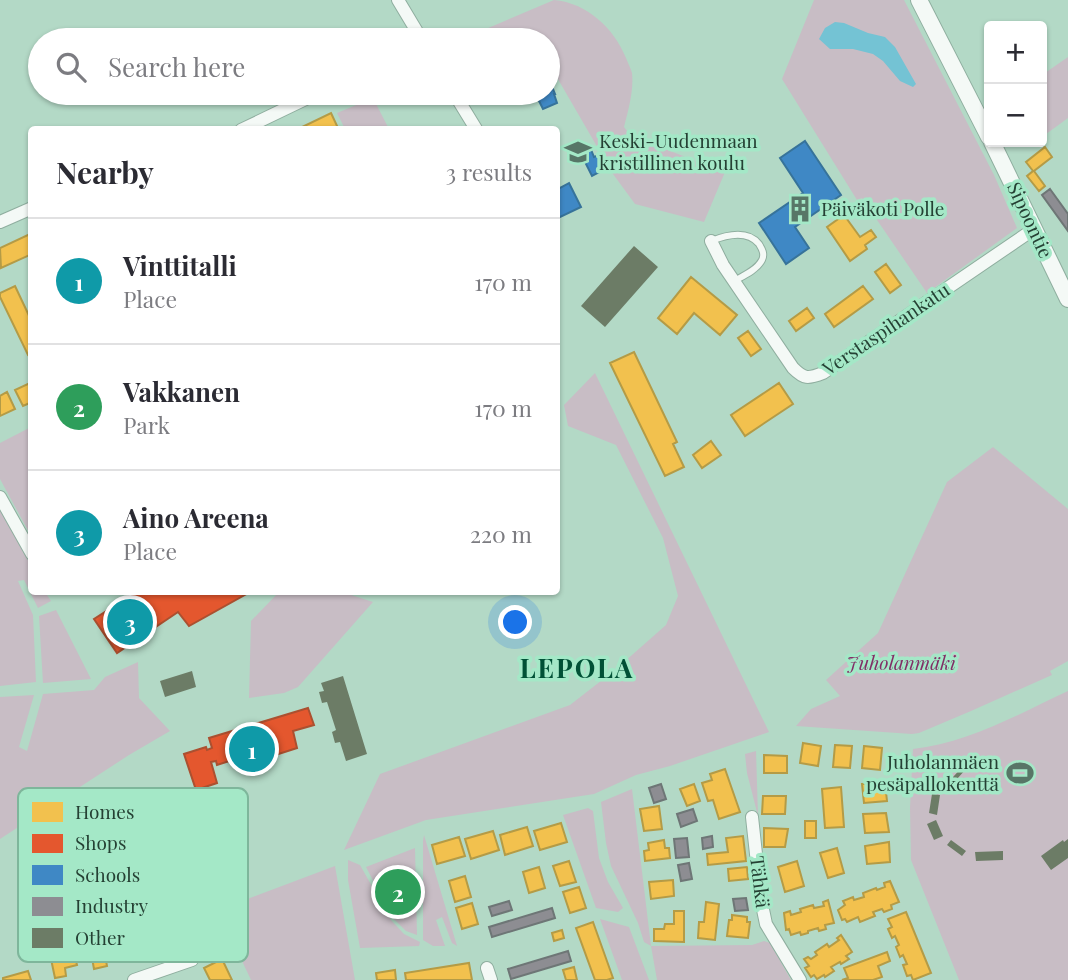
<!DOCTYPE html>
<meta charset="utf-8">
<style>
:root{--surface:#fff;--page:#f2f2f3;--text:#2b2b33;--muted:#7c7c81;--line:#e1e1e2;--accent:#577667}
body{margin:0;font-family:"Playfair Display",serif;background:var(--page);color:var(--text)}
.controls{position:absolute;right:21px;top:21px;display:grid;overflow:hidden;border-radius:7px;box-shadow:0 2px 5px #0004}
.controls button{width:63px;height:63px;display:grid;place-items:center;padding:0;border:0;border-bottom:2px solid var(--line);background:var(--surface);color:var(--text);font:35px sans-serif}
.you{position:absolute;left:516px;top:623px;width:24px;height:24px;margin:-18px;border:5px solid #fff;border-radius:50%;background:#1a73e8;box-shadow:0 0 0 10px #1a73e833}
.badge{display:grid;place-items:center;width:46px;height:46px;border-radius:50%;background:var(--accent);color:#fff;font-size:23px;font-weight:700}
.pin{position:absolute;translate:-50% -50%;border:4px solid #fff;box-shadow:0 2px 7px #0006}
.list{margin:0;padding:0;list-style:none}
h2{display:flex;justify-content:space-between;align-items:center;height:91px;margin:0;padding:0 28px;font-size:30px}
h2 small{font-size:23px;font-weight:400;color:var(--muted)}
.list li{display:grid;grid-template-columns:46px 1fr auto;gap:21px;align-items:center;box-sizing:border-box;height:126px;padding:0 28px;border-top:2px solid var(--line)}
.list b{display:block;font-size:26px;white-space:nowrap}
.list p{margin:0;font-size:23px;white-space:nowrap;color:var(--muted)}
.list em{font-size:23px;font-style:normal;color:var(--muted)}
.icon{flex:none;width:38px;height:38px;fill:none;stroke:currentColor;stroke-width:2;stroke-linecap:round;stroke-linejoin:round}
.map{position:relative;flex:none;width:1068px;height:980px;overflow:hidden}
.search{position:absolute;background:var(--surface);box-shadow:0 2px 5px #0004;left:28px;top:28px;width:532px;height:77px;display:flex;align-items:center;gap:18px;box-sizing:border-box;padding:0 24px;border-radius:38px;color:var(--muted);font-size:26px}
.panel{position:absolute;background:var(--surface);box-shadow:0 2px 5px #0004;left:28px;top:126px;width:532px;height:469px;border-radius:7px}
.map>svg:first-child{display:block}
.green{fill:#c8bdc5}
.water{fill:#74c3d4}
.homes{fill:#f2c14e;stroke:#b49b46;stroke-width:2}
.shops{fill:#e4572e;stroke:#ab5030;stroke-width:2}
.schools{fill:#3f88c5;stroke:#37739a;stroke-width:2}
.industry{fill:#8d8d92;stroke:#6e7676;stroke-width:2}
.building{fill:#6c7c66}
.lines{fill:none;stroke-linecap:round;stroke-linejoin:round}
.lane-casing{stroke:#8fae9f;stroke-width:8}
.street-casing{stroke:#8fae9f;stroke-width:14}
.secondary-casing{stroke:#8fae9f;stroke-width:18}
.lane{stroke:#f4f9f6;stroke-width:6}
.street{stroke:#f4f9f6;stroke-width:12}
.secondary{stroke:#f4f9f6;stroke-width:16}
.labels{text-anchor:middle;stroke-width:7;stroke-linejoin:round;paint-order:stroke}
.poi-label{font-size:19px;fill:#254134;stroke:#a4e8c7;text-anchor:start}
.street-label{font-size:19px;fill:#254134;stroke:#a4e8c7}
.park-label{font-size:19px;font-style:italic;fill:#812e66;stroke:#a4e8c7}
.district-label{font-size:26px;font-weight:bold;letter-spacing:2px;fill:#015136;stroke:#a4e8c7}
.key{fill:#a4e8c7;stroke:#7eb69b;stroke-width:2}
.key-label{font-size:19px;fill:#254134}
</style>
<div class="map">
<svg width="1068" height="980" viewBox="0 0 1068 980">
<rect width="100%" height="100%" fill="#b3d9c6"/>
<!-- green -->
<path class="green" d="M 554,0 C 587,3 614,28 626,58 C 628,63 631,69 632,73 C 634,91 628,111 624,127 L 631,136 L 725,172 L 704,222 L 635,204 L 613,174 L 548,62 L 548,40 L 460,40 Z
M 814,0 L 904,0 L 994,175 L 1017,228 L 927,293 L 862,198 L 857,200 L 782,79 Z
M 1068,57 L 1068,118 L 1042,137 L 1042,75 Z
M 373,98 L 389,129 L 345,129 L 337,113 Z
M 595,373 L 769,732 L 670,766 L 636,775 L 594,794 L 426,820 L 344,850 L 380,774 L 570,705 L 615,670 L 666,625 L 678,596 L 663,538 L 616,445 L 568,426 L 564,405 Z
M 31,427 L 31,536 L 0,479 L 0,443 Z
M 993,447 L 1068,509 L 1068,661 L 1050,671 L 1052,675 L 971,711 L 919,733 L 912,734 L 796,726 L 811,709 L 840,696 L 826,680 L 878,633 L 947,482 Z
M 0,509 L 31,566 L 32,592 L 45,592 L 51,601 L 38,608 L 24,580 L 18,581 L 33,615 L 36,682 L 0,686 Z
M 283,592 L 342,592 L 373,602 L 298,687 L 284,693 L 249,698 L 251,621 L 278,593 Z
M 56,610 L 91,679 L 43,683 L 39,616 Z
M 138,662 L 139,698 L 170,731 L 129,755 L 0,839 L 0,697 L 34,695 L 19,747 L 27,751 L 43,694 L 94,690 L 105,677 Z
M 1068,691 L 1068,980 L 959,980 L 911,860 L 910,808 L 913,749 C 967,743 1019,714 1068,691 Z
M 756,751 L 758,816 L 747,773 L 745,754 Z
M 632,789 L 651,946 L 752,945 L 764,941 L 770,943 L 791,980 L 657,980 L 651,946 L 644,942 L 638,923 L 611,866 L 606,843 L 601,802 Z
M 588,808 L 593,811 L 599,858 L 608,882 L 623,908 L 618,912 L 596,908 L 563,815 Z
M 424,835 L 457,946 L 452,943 L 442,917 L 436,920 L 445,946 L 433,946 L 423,940 L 423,841 Z
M 415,848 L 417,935 L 406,931 L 392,917 L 366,867 Z
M 348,860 L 360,865 L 391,920 L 404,934 L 420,942 L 419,946 L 360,948 L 348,880 Z
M 335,866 L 355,980 L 251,980 L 217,908 L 226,907 Z
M 600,919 L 629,927 L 649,980 L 622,980 Z"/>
<!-- water -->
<path class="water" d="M 835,22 L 844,23 L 868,33 L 885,37 L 895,47 L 916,84 L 913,87 L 900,81 L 883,61 L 873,54 L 853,49 L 830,49 L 819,39 L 825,28 Z"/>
<!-- homes -->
<path class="homes" d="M 331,113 L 338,128 L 334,130 L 296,130 Z
M 1045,147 L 1052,157 L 1034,171 L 1045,186 L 1039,191 L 1027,176 L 1033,171 L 1026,162 Z
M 844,215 L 860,237 L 871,230 L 876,237 L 865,245 L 867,249 L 850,261 L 827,227 Z
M 30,234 L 32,254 L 1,268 L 0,248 Z
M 886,264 L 901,285 L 890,293 L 875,272 Z
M 691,277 L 737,315 L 720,335 L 694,313 L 677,334 L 658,318 Z
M 15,286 L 32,322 L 32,353 L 28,355 L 0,297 L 0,293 Z
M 863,286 L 873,299 L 834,327 L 825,314 Z
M 807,308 L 814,318 L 796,331 L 789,321 Z
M 748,331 L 761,349 L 751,356 L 738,338 Z
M 634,352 L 677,442 L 673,444 L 684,467 L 665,476 L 610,363 Z
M 32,382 L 32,402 L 23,406 L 15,390 Z
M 779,383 L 793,404 L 745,436 L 731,415 Z
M 7,392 L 15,409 L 0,416 L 0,396 Z
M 711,441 L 721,455 L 702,468 L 693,455 Z
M 803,743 L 821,746 L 818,766 L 800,763 Z
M 835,745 L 852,746 L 850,768 L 833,767 Z
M 864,746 L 882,748 L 880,770 L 862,768 Z
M 764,755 L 787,756 L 787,773 L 764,773 Z
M 725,769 L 740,812 L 719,819 L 713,800 L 708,801 L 702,783 L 712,780 L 710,774 Z
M 885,783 L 887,801 L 864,803 L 862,784 Z
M 694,784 L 700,801 L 687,806 L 680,789 Z
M 841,787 L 844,827 L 825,828 L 822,789 Z
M 763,796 L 786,796 L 785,814 L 762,814 Z
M 659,806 L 662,829 L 644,831 L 640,809 Z
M 886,813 L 889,832 L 865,833 L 863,814 Z
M 805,821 L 816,821 L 816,838 L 805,838 Z
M 561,823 L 567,842 L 540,850 L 534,831 Z
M 527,827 L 533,846 L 505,855 L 500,835 Z
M 764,828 L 788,829 L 785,847 L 764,847 Z
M 493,831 L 499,850 L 471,859 L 465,839 Z
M 743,836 L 746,861 L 708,865 L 707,854 L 728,852 L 726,838 Z
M 459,837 L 465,856 L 437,864 L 432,845 Z
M 664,840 L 665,848 L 669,848 L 670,858 L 645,861 L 644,851 L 649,850 L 648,843 Z
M 889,842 L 890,862 L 867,864 L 865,846 Z
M 837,848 L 844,873 L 828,878 L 820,853 Z
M 569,861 L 576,882 L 560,886 L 553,866 Z
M 797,861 L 804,886 L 785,892 L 778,867 Z
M 539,867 L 545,888 L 529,893 L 523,872 Z
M 747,867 L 748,879 L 729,881 L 728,869 Z
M 465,876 L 471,897 L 455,902 L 449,881 Z
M 673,880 L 674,896 L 651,899 L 649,882 Z
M 890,881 L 899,902 L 891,905 L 892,909 L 884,912 L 882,909 L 873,912 L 875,916 L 860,922 L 858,917 L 847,922 L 845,919 L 842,920 L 838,910 L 845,905 L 843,901 L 853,897 L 854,900 L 864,897 L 863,893 L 876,888 L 877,890 L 885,887 L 884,883 Z
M 579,887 L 586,908 L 570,913 L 563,892 Z
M 828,900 L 834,923 L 825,925 L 826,929 L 819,931 L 818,928 L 808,931 L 808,933 L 801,935 L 800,932 L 791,935 L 789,929 L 786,930 L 784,913 L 790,911 L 791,915 L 801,912 L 800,909 L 813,905 L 814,908 L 824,906 L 823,902 Z
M 706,902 L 719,904 L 715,940 L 698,938 L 699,922 L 704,922 Z
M 472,903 L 478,924 L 462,929 L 456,908 Z
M 674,911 L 684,911 L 684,942 L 654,941 L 654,929 L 664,929 L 665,924 L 674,924 Z
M 906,912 L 931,973 L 913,980 L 911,975 L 907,976 L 903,965 L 907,964 L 903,955 L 900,957 L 896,947 L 899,945 L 895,936 L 892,938 L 888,929 L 892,927 L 888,919 Z
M 732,915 L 747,917 L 747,922 L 750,922 L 748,938 L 727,936 L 729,920 L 732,920 Z
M 593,922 L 613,978 L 607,980 L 595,980 L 576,928 Z
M 100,928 L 107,966 L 94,969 L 87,931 Z
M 562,930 L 564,938 L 554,941 L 552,933 Z
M 70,935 L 77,965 L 65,968 L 66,976 L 55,978 L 47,940 Z
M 841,935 L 852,952 L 846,956 L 849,959 L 841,964 L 840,962 L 831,967 L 834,971 L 825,977 L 824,975 L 817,979 L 814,975 L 811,977 L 805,968 L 809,966 L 804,959 L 808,957 L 811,959 L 817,955 L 815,952 L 827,944 L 829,947 L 839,940 L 837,938 Z
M 887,952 L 890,961 L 878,966 L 882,977 L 873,980 L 842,980 L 848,978 L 844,968 Z
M 222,959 L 232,980 L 210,980 L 204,968 Z
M 469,963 L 472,980 L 406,980 L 405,973 Z
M 574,967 L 577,980 L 566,980 L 563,970 Z
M 395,970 L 396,980 L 377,980 L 376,973 Z
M 28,971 L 31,980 L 3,980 L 3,978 Z"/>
<!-- shops -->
<path class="shops" d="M 136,592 L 250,592 L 189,626 L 178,612 L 117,653 L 94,619 Z
M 308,708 L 314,725 L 293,731 L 297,748 L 266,758 L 267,760 L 251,765 L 248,755 L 217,765 L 216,761 L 211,762 L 217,783 L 196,790 L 184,754 L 206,747 L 207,750 L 212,748 L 209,738 Z"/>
<!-- schools -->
<path class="schools" d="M 549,79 L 555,94 L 554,94 L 557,103 L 543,109 L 535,93 L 548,93 Z
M 805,141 L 841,195 L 795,227 L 809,248 L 786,264 L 759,223 L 803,193 L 780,158 Z
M 590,147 L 594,157 L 599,155 L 605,169 L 592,176 L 580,152 Z
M 569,183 L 581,207 L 556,219 L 556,190 Z"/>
<!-- industry -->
<path class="industry" d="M 1050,189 L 1068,214 L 1068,231 L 1042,195 Z
M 661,784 L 666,799 L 654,803 L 649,788 Z
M 693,809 L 697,821 L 681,827 L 677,814 Z
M 712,836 L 713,847 L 703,849 L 702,838 Z
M 687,838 L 689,857 L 676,858 L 674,839 Z
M 689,863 L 692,879 L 681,881 L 678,865 Z
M 746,898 L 748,910 L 735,911 L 733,899 Z
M 509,901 L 512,910 L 492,916 L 489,907 Z
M 552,908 L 555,918 L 492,937 L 489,927 Z
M 568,951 L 571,961 L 511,979 L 508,969 Z"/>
<!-- building -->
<path class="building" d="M 634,246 L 658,267 L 605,327 L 581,306 Z
M 192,671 L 196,687 L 165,697 L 160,681 Z
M 343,676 L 367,754 L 346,761 L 340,742 L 335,743 L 332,732 L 336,730 L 327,702 L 322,703 L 319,692 L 324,691 L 321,683 Z
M 964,765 L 967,768 L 946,791 L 943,788 Z
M 932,794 L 940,795 L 937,815 L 929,813 Z
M 936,820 L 943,836 L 934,840 L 927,824 Z
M 1068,839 L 1068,858 L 1051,870 L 1041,856 L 1063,840 L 1064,842 Z
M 951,840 L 966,851 L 962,856 L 947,845 Z
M 1003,851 L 1003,860 L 976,861 L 975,852 Z"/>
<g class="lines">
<!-- lane casing -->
<g class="lane-casing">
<path id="lane" d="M 711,241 C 726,235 747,229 759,244 C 762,249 765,254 762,260 C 757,270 743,276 734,281"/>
</g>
<!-- street casing -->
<g class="street-casing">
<path id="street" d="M 398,0 L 422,40
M 454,93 L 476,129
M 241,130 L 318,93
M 0,222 L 32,208
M 711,241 L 723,265 L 793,368 C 804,379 808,379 823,373 L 1034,229
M 0,497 L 32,554
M 752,817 L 761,900 L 766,924 L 800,980
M 487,968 L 491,980
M 134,980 L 192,960"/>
</g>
<!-- secondary casing -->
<g class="secondary-casing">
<path id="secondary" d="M 919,0 L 989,137
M 992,142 L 1068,299"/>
</g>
<!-- lane -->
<use href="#lane" class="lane"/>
<!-- street -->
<use href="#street" class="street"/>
<!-- secondary -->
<use href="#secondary" class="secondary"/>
</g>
<!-- icons -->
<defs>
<g id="school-bare" transform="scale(2.1)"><path d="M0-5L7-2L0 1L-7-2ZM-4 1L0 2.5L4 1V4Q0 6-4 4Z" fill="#577667" stroke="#a4e8c7" stroke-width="2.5" paint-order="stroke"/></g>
<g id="building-bare" transform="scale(2.1)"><path d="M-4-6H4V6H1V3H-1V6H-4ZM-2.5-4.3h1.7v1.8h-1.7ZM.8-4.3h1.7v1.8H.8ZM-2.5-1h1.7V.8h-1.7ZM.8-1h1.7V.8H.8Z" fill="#577667" stroke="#a4e8c7" stroke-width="2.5" paint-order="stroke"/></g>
<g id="stadium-bare" transform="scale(2.1)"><path d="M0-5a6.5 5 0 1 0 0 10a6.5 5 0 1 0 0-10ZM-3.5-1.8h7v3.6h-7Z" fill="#577667" stroke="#a4e8c7" stroke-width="2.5" paint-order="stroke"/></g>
</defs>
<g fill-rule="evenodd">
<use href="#school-bare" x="578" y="152"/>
<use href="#building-bare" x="800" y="209"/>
<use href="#stadium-bare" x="1020" y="773"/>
</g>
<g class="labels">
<!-- poi labels -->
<g class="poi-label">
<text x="599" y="148">Keski-Uudenmaan<tspan x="599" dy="22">kristillinen koulu</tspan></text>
<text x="821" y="216">Päiväkoti Polle</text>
<text x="999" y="769" text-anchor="end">Juholanmäen<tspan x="999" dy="22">pesäpallokenttä</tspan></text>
</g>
<!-- street labels -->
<g class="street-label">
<text transform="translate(1030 220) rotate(65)" y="7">Sipoontie</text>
<text transform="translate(886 329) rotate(-34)" y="7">Verstaspihankatu</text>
<text transform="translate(760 882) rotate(83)" y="7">Tähkä</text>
</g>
<!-- park labels -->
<g class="park-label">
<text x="901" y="670">Juholanmäki</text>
</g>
<!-- district labels -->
<g class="district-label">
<text x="577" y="678">LEPOLA</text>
</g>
</g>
<!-- legend -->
<rect x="18" y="788" width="230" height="174" rx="10" class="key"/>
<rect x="32" y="802" width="31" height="20" fill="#f2c14e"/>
<rect x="32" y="834" width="31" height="19" fill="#e4572e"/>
<rect x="32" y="865" width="31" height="20" fill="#3f88c5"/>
<rect x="32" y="897" width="31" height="19" fill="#8d8d92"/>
<rect x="32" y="928" width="31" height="20" fill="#6c7c66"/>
<g class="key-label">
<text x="75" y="819">Homes</text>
<text x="75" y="850">Shops</text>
<text x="75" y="882">Schools</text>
<text x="75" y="913">Industry</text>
<text x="75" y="945">Other</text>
</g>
</svg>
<div class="controls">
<button>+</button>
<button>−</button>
</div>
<div class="you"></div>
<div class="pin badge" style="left:252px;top:749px;background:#0f9aa8">1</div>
<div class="pin badge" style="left:398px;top:892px;background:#2e9e5b">2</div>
<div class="pin badge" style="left:130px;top:622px;background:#0f9aa8">3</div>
<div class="search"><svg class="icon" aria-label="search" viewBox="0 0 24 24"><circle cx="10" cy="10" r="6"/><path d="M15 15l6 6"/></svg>Search here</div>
<section class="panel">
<h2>Nearby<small>3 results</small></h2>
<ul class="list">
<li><span class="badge" style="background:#0f9aa8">1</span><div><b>Vinttitalli</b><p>Place</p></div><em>170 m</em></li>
<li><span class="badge" style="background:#2e9e5b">2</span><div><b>Vakkanen</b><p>Park</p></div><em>170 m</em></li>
<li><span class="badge" style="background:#0f9aa8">3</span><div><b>Aino Areena</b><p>Place</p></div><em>220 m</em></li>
</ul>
</section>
</div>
